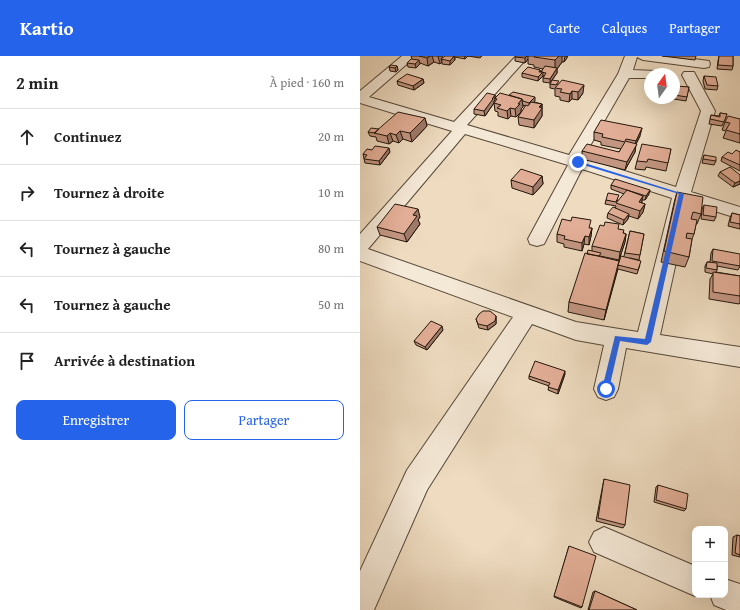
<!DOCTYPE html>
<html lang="fr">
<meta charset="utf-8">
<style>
:root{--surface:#fff;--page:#f2f2f2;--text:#222;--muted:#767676;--line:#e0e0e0;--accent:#2563eb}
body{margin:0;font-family:"Gentium Book Plus",serif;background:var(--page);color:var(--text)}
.controls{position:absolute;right:12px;bottom:12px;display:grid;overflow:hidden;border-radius:8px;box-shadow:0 4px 16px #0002}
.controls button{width:36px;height:36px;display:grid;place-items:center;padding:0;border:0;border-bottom:1px solid var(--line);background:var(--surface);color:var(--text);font:20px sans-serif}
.compass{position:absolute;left:284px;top:12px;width:36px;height:36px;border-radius:50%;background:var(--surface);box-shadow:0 4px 16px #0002;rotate:14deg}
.stop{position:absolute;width:12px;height:12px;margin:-9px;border:3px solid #2563eb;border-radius:50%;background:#fff}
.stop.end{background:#2563eb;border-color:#fff;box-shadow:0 1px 4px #0008}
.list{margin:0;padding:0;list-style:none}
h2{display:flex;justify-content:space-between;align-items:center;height:52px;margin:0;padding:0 16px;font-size:17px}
h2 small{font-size:13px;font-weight:400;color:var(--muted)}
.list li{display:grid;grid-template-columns:26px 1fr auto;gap:12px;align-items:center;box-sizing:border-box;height:56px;padding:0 16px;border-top:1px solid var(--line)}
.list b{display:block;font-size:15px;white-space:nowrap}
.list em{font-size:13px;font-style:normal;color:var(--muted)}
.actions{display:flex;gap:8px;padding:12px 16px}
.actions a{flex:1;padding:9px 0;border:1px solid var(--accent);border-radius:8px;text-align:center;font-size:14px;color:var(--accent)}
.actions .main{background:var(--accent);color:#fff}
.icon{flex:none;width:22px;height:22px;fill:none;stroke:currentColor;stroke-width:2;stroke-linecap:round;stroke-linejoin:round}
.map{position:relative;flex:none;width:380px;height:554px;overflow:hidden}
header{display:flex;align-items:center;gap:24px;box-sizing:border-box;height:56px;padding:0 20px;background:var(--accent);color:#fff}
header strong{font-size:19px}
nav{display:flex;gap:22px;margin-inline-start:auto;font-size:14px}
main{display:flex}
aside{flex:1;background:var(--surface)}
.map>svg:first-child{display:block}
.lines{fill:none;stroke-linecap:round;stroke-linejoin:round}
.minor-casing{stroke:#554738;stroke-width:2}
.minor{fill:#f4e8d6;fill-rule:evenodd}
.wall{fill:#c39682;stroke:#22160a}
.shaded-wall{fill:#9f7a6a;stroke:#22160a}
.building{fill:#e3ae97;stroke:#22160a}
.route{fill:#2563eb}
</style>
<header>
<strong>Kartio</strong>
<nav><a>Carte</a><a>Calques</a><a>Partager</a></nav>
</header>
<main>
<aside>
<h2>2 min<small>À pied · 160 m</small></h2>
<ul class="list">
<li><svg class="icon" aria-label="ahead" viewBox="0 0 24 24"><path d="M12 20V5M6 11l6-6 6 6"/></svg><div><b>Continuez</b></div><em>20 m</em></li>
<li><svg class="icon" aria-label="right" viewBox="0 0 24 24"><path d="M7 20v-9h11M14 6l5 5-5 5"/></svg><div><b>Tournez à droite</b></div><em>10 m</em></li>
<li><svg class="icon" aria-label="left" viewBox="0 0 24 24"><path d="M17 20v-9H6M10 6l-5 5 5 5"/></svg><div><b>Tournez à gauche</b></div><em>80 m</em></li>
<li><svg class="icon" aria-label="left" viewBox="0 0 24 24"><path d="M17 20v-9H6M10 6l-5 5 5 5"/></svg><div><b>Tournez à gauche</b></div><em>50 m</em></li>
<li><svg class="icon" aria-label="arrive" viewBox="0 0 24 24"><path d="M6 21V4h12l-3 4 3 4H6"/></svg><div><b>Arrivée à destination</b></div></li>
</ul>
<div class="actions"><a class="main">Enregistrer</a><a>Partager</a></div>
</aside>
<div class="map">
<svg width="380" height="554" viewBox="0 0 380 554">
<rect width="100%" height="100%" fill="#eedbc0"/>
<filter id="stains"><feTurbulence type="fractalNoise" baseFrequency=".005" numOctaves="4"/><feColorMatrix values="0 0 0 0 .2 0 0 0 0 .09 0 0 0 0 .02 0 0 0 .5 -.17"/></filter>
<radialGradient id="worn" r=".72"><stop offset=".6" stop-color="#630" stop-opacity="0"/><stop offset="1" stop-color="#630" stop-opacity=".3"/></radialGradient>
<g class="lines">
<!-- minor casing -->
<g class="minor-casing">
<path id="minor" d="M 42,0 L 56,0 L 9,41 L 94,66 L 156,0 L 169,0 L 107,69 L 209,99 L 258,18 L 265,0 L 312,0 L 349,5 L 350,8 L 349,11 L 344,12 L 283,4 L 277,1 L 273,14 L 295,15 L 297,18 L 290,18 L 290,22 L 269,22 L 223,102 L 316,131 L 341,55 L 322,19 L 324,16 L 334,16 L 355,55 L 331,136 L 380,151 L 380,163 L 329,147 L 300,279 L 380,291 L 380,311 L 266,292 L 258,333 L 254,341 L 246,344 L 238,341 L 234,333 L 244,289 L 216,284 L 172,268 L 67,434 L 14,554 L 0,554 L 0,515 L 47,414 L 153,261 L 0,205 L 0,178 L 92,75 L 0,47 L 0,35 ZM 105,78 L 208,109 L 168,183 L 170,188 L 177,190 L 184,188 L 222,113 L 312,142 L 278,276 L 216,266 L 8,193 Z
M 244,471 L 335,510 L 335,539 L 338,539 L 335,540 L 234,496 L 229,486 L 234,476 Z
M 365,523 L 380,528 L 380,554 L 366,554 L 354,549 L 350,539 L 365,539 Z"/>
</g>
<!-- minor -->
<use href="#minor" class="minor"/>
</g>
<!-- wall -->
<path class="wall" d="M 51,0 L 82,0 L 83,2 L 85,0 L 122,0 L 120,2 L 108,0 L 105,3 L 95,1 L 95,4 L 90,9 L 82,8 L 82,6 L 80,8 L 74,6 L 68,10 L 60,7 L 60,8 L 56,12 L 48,11 L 47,7 L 52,3 Z
M 156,0 L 208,0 L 204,6 L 202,6 L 197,13 L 197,17 L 190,27 L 183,26 L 183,22 L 184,20 L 183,20 L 178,25 L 162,21 L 162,17 L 180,14 L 180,16 L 181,16 L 183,13 L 174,11 L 174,9 L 168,8 L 168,3 L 165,7 L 155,5 L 155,1 Z
M 302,0 L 336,0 L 335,4 Z
M 359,0 L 373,0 L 373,10 L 372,14 L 357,13 L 358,5 Z
M 37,10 L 38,14 L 36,16 L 30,15 L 29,11 Z
M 344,20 L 358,30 L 357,34 L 345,33 L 343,25 Z
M 63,23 L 64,27 L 54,34 L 38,29 L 37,25 Z
M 190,28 L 199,28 L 223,37 L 218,44 L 212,43 L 209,46 L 200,44 L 200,41 L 195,40 L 195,33 L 190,32 Z
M 329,31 L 326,45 L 308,42 L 314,42 L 314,32 Z
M 135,39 L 135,42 L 175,45 L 174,46 L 182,48 L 182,60 L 174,72 L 159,69 L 158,61 L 166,50 L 163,49 L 163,51 L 161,53 L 161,56 L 156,61 L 151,60 L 148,63 L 138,60 L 138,56 L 135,55 L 134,47 L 125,60 L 114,58 L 114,53 Z
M 360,57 L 367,58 L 362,70 L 349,68 L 351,59 L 359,60 Z
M 65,62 L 67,70 L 52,86 L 43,83 L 39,87 L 33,85 L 29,88 L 17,85 L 16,81 L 10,80 L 8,76 Z
M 380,63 L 380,87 L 363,82 L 366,75 L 362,74 L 365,66 Z
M 234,76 L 280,80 L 276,88 L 275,96 L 265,114 L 222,103 L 222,95 L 259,96 L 261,93 L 241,89 L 241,86 L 234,84 Z
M 311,93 L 306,115 L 286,111 L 285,114 L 275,113 L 277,105 Z
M 30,96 L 20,109 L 5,107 L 3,98 Z
M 380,96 L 380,115 L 361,105 L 362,101 Z
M 344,99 L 356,105 L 354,109 L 342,107 Z
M 360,116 L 380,119 L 380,128 L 373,131 L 358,120 Z
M 182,120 L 183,128 L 173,139 L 152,132 L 151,124 Z
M 251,129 L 289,138 L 285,144 L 282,144 L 282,147 L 285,148 L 283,156 L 278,163 L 269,160 L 268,163 L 263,169 L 247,162 L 248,157 L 255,153 L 256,150 L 245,148 L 246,144 L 258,144 L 257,147 L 264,138 L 251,133 Z
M 317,136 L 341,158 L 337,168 L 336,168 L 334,178 L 332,183 L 329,201 L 325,211 L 301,206 L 314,147 Z
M 344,149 L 356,161 L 354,165 L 341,163 L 342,153 Z
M 372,157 L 380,159 L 380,173 L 368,170 L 370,162 Z
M 60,161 L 58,164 L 60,168 L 47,186 L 20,179 L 17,171 Z
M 232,172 L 231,180 L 229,189 L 224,188 L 222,195 L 204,191 L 204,188 L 197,186 L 197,178 Z
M 259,173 L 264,177 L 266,178 L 265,186 L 259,204 L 240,200 L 240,201 L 259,205 L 264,200 L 270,175 L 284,178 L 279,204 L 270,202 L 280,209 L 277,218 L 258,213 L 244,264 L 208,256 L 209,246 L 227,198 L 232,195 L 232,190 Z
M 353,193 L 380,210 L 378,214 L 357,210 L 357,214 L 356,216 L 380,220 L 380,247 L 379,248 L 349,243 L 350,223 L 353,218 L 345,216 L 345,210 L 347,206 L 350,206 L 351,197 Z
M 136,260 L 136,268 L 128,274 L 119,272 L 116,263 Z
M 83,274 L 67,294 L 56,289 L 54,285 Z
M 205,318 L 198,338 L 188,334 L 189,330 L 169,323 L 169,320 Z
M 244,423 L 265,469 L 263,472 L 236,465 L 243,428 Z
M 298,429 L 326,453 L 324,455 L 294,446 L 296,431 Z
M 377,479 L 380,480 L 380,501 L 372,499 L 373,481 Z
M 209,490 L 222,551 L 221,552 L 194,541 Z
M 235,535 L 277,554 L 228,554 L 233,536 Z"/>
<!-- shaded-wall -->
<path class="shaded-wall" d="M 70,0 L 72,0 L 74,6 L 68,10 L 67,2 Z
M 78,0 L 82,0 L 83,4 L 81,3 L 82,6 L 80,8 Z
M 94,0 L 95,4 L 90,9 L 90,5 Z
M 104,0 L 108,0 L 105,3 Z
M 167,0 L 168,0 L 168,3 L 165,7 L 165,2 Z
M 199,0 L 202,0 L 202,6 L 197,13 L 197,17 L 190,27 L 190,23 L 195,15 L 195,4 Z
M 205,0 L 207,0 L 207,2 L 204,6 Z
M 59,4 L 60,8 L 56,12 L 55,8 Z
M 37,10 L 38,14 L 36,16 L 35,12 Z
M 180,14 L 180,18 L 183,16 L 183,20 L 178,25 L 179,16 Z
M 63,23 L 64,27 L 54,34 L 53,30 Z
M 224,29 L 223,37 L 218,44 L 218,36 Z
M 212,35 L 212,43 L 209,46 L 210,38 Z
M 135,39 L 135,43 L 135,42 L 135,44 L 134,45 L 134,47 L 125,60 L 124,55 Z
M 175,41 L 175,45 L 170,51 L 169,47 Z
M 162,43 L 163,51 L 161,53 L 161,56 L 156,61 L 155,53 L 158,48 Z
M 182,48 L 182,60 L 174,72 L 174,64 Z
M 150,52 L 151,60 L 148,63 L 147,55 Z
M 65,62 L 67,70 L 52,86 L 50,77 Z
M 282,72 L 280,80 L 276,88 L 275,96 L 265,114 L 267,106 L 275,91 L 276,85 Z
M 40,75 L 43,83 L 39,87 L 36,79 Z
M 30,77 L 33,85 L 29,88 L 27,80 Z
M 29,92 L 30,96 L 20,109 L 19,105 Z
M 182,120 L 183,128 L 173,139 L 173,131 Z
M 380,125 L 380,128 L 373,131 L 375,127 Z
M 290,134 L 289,138 L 285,144 L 286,140 Z
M 283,140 L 281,148 L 279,146 Z
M 285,148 L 283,156 L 278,163 L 280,155 Z
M 58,153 L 60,161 L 58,164 L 60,168 L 47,186 L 44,178 L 53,159 Z
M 269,158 L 268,163 L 263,169 L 264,164 Z
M 232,172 L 231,180 L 229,189 L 229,181 Z
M 266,178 L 265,186 L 259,204 L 260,196 Z
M 225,180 L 224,188 L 222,195 L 222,187 Z
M 259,205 L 257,215 L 244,264 L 246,254 Z
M 136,260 L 136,268 L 128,274 L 127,270 Z
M 82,270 L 83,274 L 67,294 L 65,291 Z
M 205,315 L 205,318 L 198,338 L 198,334 Z"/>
<!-- building -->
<path class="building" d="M 59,0 L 70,0 L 67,2 Z
M 85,0 L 94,0 L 90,5 L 81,3 Z
M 156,0 L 167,0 L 165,2 L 155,1 Z
M 175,0 L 199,0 L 195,4 L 174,1 Z
M 359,0 L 373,0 L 373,10 L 358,9 Z
M 51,3 L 59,4 L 55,8 L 47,7 Z
M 31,9 L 37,10 L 35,12 L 29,11 Z
M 185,10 L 197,12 L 190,23 L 183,22 L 186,17 L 181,16 Z
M 168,11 L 180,14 L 179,16 L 183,16 L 178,21 L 162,17 Z
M 47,18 L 63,23 L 53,30 L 37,25 Z
M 344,20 L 356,21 L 358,30 L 347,29 Z
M 192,24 L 199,25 L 196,29 L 190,28 Z
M 202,24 L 224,29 L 218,36 L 212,35 L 210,38 L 200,36 L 202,33 L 195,32 Z
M 316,30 L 329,31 L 327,41 L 314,39 L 314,32 L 315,32 Z
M 153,36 L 175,41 L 169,47 L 163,45 L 162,43 L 149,39 Z
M 127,37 L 135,39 L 132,43 L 133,43 L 124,55 L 114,53 Z
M 140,37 L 162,43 L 158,48 L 160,48 L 155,53 L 150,52 L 147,55 L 137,52 L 141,49 L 134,47 L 137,43 L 135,42 Z
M 171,46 L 182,48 L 179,51 L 182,52 L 174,64 L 158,61 L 166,49 L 168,50 Z
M 38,56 L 65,62 L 50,77 L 40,75 L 36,79 L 30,77 L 27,80 L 14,77 Z
M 360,57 L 367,58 L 364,66 L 350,63 L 351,59 L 360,61 Z
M 368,60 L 380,63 L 380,78 L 366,74 L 370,67 L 365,66 Z
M 241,64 L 282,72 L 276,85 L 266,83 L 265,85 L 277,88 L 267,106 L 222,95 L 227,88 L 259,96 L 265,86 L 242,81 L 243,78 L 234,76 Z
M 11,72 L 19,73 L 15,77 L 8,76 Z
M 282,88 L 311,93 L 308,107 L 288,103 L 287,106 L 277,105 Z
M 15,90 L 29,92 L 19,105 L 4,103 L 7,99 L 3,98 L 7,93 L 12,94 Z
M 376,94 L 380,96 L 380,109 L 362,101 L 368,96 L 372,98 Z
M 344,99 L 356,101 L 356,105 L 343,103 Z
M 370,111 L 380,119 L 380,125 L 375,127 L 360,116 Z
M 161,113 L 182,120 L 173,131 L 151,124 Z
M 255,123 L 290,134 L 286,140 L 251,129 Z
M 267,134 L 283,140 L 279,146 L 285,148 L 280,155 L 256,147 Z
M 317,136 L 343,141 L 341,158 L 333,156 L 331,163 L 337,164 L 334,178 L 327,177 L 326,182 L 332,183 L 329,201 L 304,195 Z
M 248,137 L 259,139 L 256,146 L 246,144 Z
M 35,148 L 58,153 L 53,159 L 57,160 L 44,178 L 17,171 Z
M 344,149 L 357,151 L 356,161 L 343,159 Z
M 253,151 L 269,158 L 264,164 L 248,157 Z
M 372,157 L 380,159 L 380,168 L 370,166 Z
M 212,161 L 231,164 L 229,172 L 232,172 L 229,181 L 225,180 L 222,187 L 204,183 L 205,180 L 197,178 L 202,163 L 211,165 Z
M 245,166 L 259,168 L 258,173 L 264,174 L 263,177 L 266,178 L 260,196 L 232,190 L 240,169 L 244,170 Z
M 270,175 L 284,178 L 280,199 L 265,197 Z
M 353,193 L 380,198 L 380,210 L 352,205 Z
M 228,194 L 241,197 L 239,200 L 227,198 Z
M 225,197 L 259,205 L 246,254 L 209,246 Z
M 261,200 L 281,205 L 278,214 L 258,209 Z
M 347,206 L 357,207 L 357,214 L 346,212 Z
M 353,216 L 380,220 L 380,240 L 353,236 Z
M 123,255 L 130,255 L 136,260 L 135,265 L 127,270 L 118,268 L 116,263 L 119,258 Z
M 71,265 L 82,270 L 65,291 L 54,285 Z
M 175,305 L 205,315 L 198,334 L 188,331 L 190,327 L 169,320 Z
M 244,423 L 270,429 L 265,469 L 238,462 Z
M 298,429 L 328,438 L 326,453 L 296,444 Z
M 377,479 L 380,480 L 380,499 L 375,497 Z
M 209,490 L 236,500 L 222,551 L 194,540 Z
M 235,535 L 277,554 L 229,554 Z"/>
<!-- route -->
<path class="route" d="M 218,105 L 324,138 L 291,286 L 287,289 L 260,285 L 249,333 L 246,336 L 242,333 L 255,280 L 285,283 L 319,138 L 217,107 Z"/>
<rect width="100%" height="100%" filter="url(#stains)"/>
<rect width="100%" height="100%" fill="url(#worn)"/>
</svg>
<div class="controls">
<button>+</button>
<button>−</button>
</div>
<svg class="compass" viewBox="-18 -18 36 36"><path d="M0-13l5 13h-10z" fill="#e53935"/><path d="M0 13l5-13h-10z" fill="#767676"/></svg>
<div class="stop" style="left:246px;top:333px"></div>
<div class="stop end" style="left:218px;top:106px"></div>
</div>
</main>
